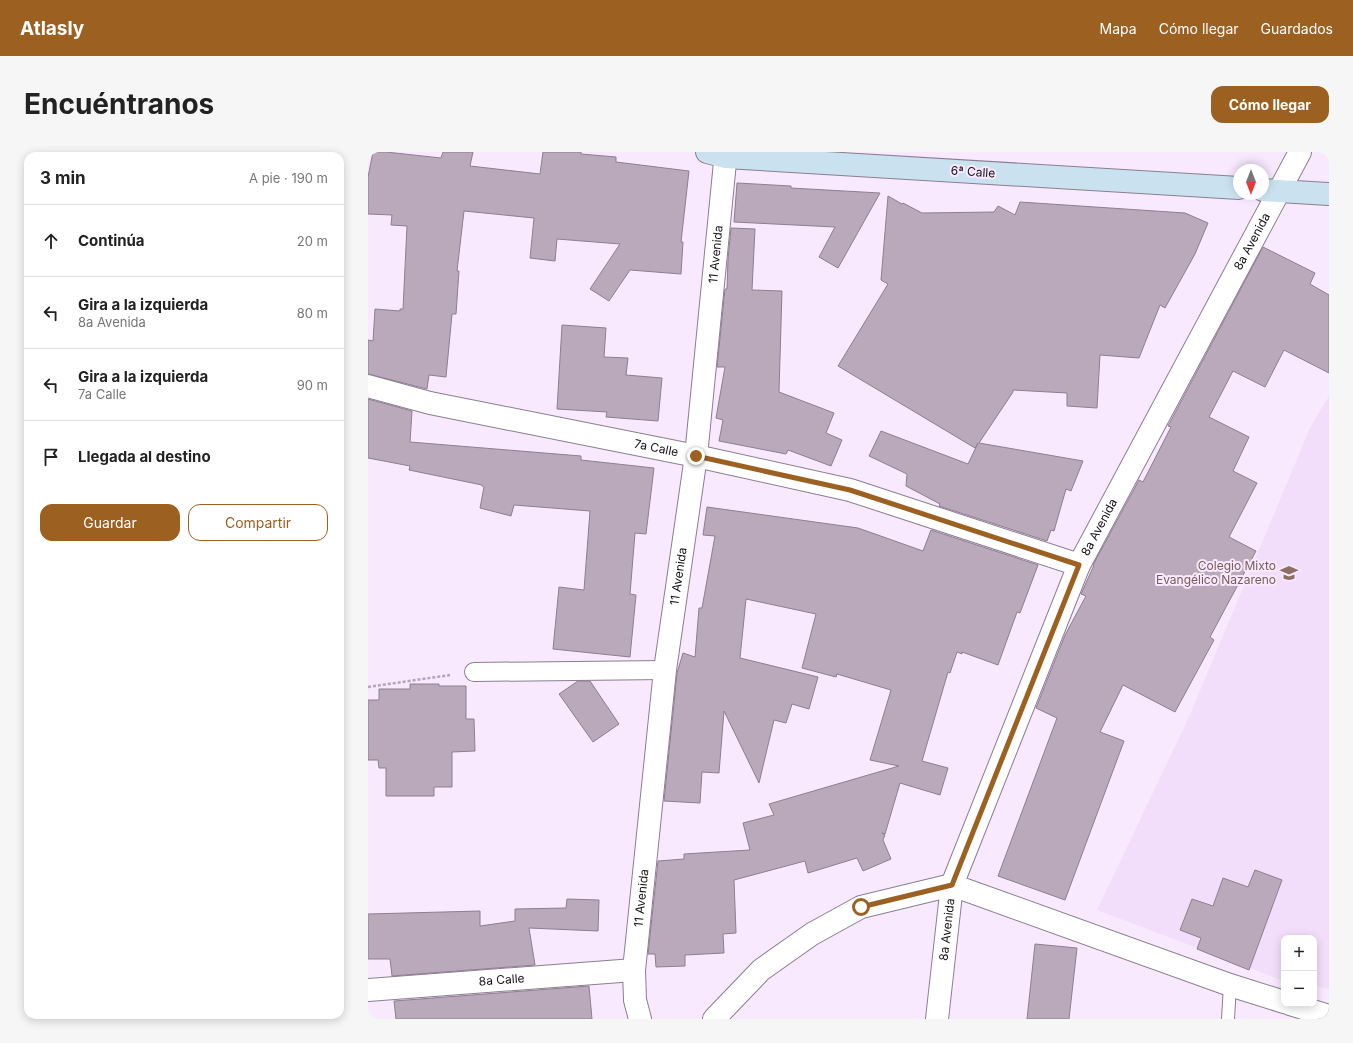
<!DOCTYPE html>
<html lang="es">
<meta charset="utf-8">
<style>
:root{--surface:#fff;--page:#f6f6f6;--text:#222;--muted:#767676;--line:#e0e0e0;--accent:#9c6021}
body{margin:0;font-family:Inter,sans-serif;background:var(--page);color:var(--text)}
.controls{position:absolute;right:12px;bottom:12px;display:grid;overflow:hidden;border-radius:8px;box-shadow:0 2px 10px #0003}
.controls button{width:36px;height:36px;display:grid;place-items:center;padding:0;border:0;border-bottom:1px solid var(--line);background:var(--surface);color:var(--text);font:20px sans-serif}
.compass{position:absolute;left:865px;top:12px;width:36px;height:36px;border-radius:50%;background:var(--surface);box-shadow:0 2px 10px #0003;rotate:180deg}
.stop{position:absolute;width:12px;height:12px;margin:-9px;border:3px solid #9c6021;border-radius:50%;background:#fff}
.stop.end{background:#9c6021;border-color:#fff;box-shadow:0 1px 4px #0008}
.list{margin:0;padding:0;list-style:none}
h2{display:flex;justify-content:space-between;align-items:center;height:52px;margin:0;padding:0 16px;font-size:17px}
h2 small{font-size:13px;font-weight:400;color:var(--muted)}
.list li{display:grid;grid-template-columns:26px 1fr auto;gap:12px;align-items:center;box-sizing:border-box;height:72px;padding:0 16px;border-top:1px solid var(--line)}
.list b{display:block;font-size:15px;white-space:nowrap}
.list p{margin:0;font-size:13px;white-space:nowrap;color:var(--muted)}
.list em{font-size:13px;font-style:normal;color:var(--muted)}
.actions{display:flex;gap:8px;padding:12px 16px}
.actions a{flex:1;padding:9px 0;border:1px solid var(--accent);border-radius:12px;text-align:center;font-size:14px;color:var(--accent)}
.actions .main{background:var(--accent);color:#fff}
.icon{flex:none;width:22px;height:22px;fill:none;stroke:currentColor;stroke-width:2;stroke-linecap:round;stroke-linejoin:round}
.map{position:relative;flex:none;width:961px;height:867px;overflow:hidden;border-radius:12px}
header{display:flex;align-items:center;gap:24px;box-sizing:border-box;height:56px;padding:0 20px;background:var(--accent);color:#fff}
header strong{font-size:19px}
nav{display:flex;gap:22px;margin-inline-start:auto;font-size:14px}
.intro{display:flex;align-items:center;justify-content:space-between;box-sizing:border-box;height:96px;padding:0 24px}
h1{margin:0;font-size:28px}
.button{padding:10px 18px;border-radius:12px;background:var(--accent);color:#fff;font-size:14px;font-weight:700}
main{display:flex;gap:24px;padding:0 24px}
aside{flex:1;background:var(--surface);border-radius:12px;box-shadow:0 2px 10px #0003}
.map>svg:first-child{display:block}
.built{fill:#f2defa}
.building{fill:#baa8bb;stroke:#8f7e90}
.lines{fill:none;stroke-linecap:round;stroke-linejoin:round}
.service-casing{stroke:#8b7e91;stroke-width:14}
.pedestrian-casing{stroke:#8b7e91;stroke-width:20}
.minor-casing{stroke:#8b7e91;stroke-width:24}
.secondary-casing{stroke:#8b7e91;stroke-width:24}
.path{stroke:#b1a5b6;stroke-width:2.5;stroke-dasharray:3 2;stroke-linecap:butt}
.service{stroke:#fff;stroke-width:12}
.pedestrian{stroke:#fff;stroke-width:18}
.minor{stroke:#fff;stroke-width:22}
.secondary{stroke:#cae2f0;stroke-width:22}
.route{stroke:#9c6021;stroke-width:5}
.labels{text-anchor:middle;stroke-width:4;stroke-linejoin:round;paint-order:stroke}
.street-label{font-size:12px;fill:#161118;stroke:#f8e9fe}
.education-label{font-size:12px;fill:#785e54;stroke:#f8e9fe;text-anchor:end}
</style>
<header>
<strong>Atlasly</strong>
<nav><a>Mapa</a><a>Cómo llegar</a><a>Guardados</a></nav>
</header>
<div class="intro"><h1>Encuéntranos</h1><a class="button">Cómo llegar</a></div>
<main>
<aside>
<h2>3 min<small>A pie · 190 m</small></h2>
<ul class="list">
<li><svg class="icon" aria-label="ahead" viewBox="0 0 24 24"><path d="M12 20V5M6 11l6-6 6 6"/></svg><div><b>Continúa</b></div><em>20 m</em></li>
<li><svg class="icon" aria-label="left" viewBox="0 0 24 24"><path d="M17 20v-9H6M10 6l-5 5 5 5"/></svg><div><b>Gira a la izquierda</b><p>8a Avenida</p></div><em>80 m</em></li>
<li><svg class="icon" aria-label="left" viewBox="0 0 24 24"><path d="M17 20v-9H6M10 6l-5 5 5 5"/></svg><div><b>Gira a la izquierda</b><p>7a Calle</p></div><em>90 m</em></li>
<li><svg class="icon" aria-label="arrive" viewBox="0 0 24 24"><path d="M6 21V4h12l-3 4 3 4H6"/></svg><div><b>Llegada al destino</b></div></li>
</ul>
<div class="actions"><a class="main">Guardar</a><a>Compartir</a></div>
</aside>
<div class="map">
<svg width="961" height="867" viewBox="0 0 961 867">
<rect width="100%" height="100%" fill="#f8e9fe"/>
<!-- built -->
<path class="built" d="M 961,244 L 961,837 L 946,834 L 946,786 L 916,786 L 916,829 L 729,758 L 821,565 L 942,276 Z"/>
<!-- building -->
<path class="building" d="M 5,0 L 18,0 L 73,6 L 75,0 L 105,0 L 102,14 L 172,22 L 175,0 L 213,0 L 213,2 L 248,5 L 248,10 L 321,19 L 313,90 L 315,90 L 313,122 L 262,118 L 241,149 L 222,137 L 252,92 L 189,87 L 187,109 L 162,106 L 166,66 L 96,59 L 89,119 L 91,119 L 88,162 L 84,162 L 78,225 L 61,223 L 59,237 L 0,222 L 0,188 L 5,189 L 7,157 L 32,159 L 32,157 L 35,157 L 39,74 L 23,73 L 24,63 L 0,62 L 0,25 Z
M 369,31 L 423,34 L 423,36 L 512,41 L 470,116 L 451,105 L 467,75 L 366,70 Z
M 520,44 L 534,52 L 535,51 L 554,61 L 626,60 L 630,54 L 647,63 L 652,50 L 817,61 L 840,71 L 827,102 L 797,156 L 792,153 L 771,206 L 732,203 L 729,256 L 699,254 L 699,241 L 645,238 L 645,240 L 611,291 L 715,309 L 703,339 L 698,337 L 686,379 L 683,378 L 679,389 L 571,354 L 572,352 L 538,334 L 539,322 L 501,304 L 513,279 L 600,312 L 610,291 L 607,296 L 470,214 L 520,132 L 513,128 Z
M 363,76 L 387,77 L 384,138 L 414,139 L 411,240 L 466,261 L 458,281 L 474,288 L 463,314 L 420,298 L 418,302 L 351,289 L 355,268 L 348,266 L 357,215 L 349,215 L 357,137 L 359,137 L 360,107 Z
M 895,95 L 947,121 L 942,132 L 961,143 L 961,221 L 916,198 L 897,235 L 865,219 L 841,265 L 881,285 L 865,319 L 889,331 L 861,385 L 888,399 L 842,485 L 846,488 L 807,560 L 755,533 L 732,580 L 756,589 L 697,748 L 630,724 L 689,566 L 668,556 L 697,483 L 718,444 L 713,442 L 726,413 L 725,413 L 771,328 L 775,330 L 803,275 L 800,274 Z
M 194,173 L 238,176 L 236,205 L 260,206 L 258,223 L 294,226 L 290,269 L 238,265 L 239,260 L 189,257 Z
M 0,247 L 44,259 L 42,290 L 213,304 L 213,308 L 286,316 L 278,382 L 267,381 L 262,442 L 268,443 L 262,505 L 185,497 L 191,435 L 216,438 L 222,359 L 146,353 L 143,364 L 112,356 L 116,335 L 114,334 L 114,333 L 41,318 L 42,314 L 0,306 Z
M 339,355 L 490,376 L 555,399 L 563,378 L 670,413 L 652,461 L 649,460 L 630,513 L 594,500 L 594,502 L 589,500 L 582,521 L 580,520 L 554,609 L 580,616 L 572,643 L 532,631 L 517,682 L 514,681 L 517,683 L 515,688 L 523,707 L 495,719 L 489,706 L 440,721 L 437,709 L 366,728 L 368,781 L 355,782 L 356,801 L 317,803 L 317,814 L 288,815 L 287,802 L 280,802 L 290,709 L 316,707 L 316,702 L 382,698 L 375,671 L 406,663 L 401,652 L 531,614 L 502,608 L 523,538 L 469,522 L 468,525 L 434,516 L 448,462 L 378,447 L 372,506 L 450,525 L 441,557 L 424,552 L 418,571 L 406,568 L 391,631 L 356,559 L 351,621 L 334,620 L 332,651 L 296,649 L 309,521 L 315,501 L 327,505 L 331,456 L 334,456 L 347,384 L 335,383 Z
M 210,529 L 222,529 L 251,572 L 225,590 L 191,542 Z
M 42,532 L 71,532 L 71,534 L 98,534 L 98,567 L 106,567 L 107,599 L 84,600 L 84,635 L 66,635 L 66,644 L 18,644 L 18,616 L 11,616 L 10,608 L 0,608 L 0,548 L 11,548 L 11,537 L 42,537 Z
M 887,718 L 914,728 L 881,818 L 829,797 L 833,786 L 812,778 L 824,747 L 845,754 L 855,726 L 880,735 Z
M 199,747 L 231,748 L 230,779 L 161,776 L 167,813 L 24,824 L 22,807 L 0,807 L 0,762 L 112,759 L 112,774 L 147,769 L 147,757 L 198,756 Z
M 667,792 L 709,796 L 701,867 L 659,867 Z
M 221,834 L 224,867 L 28,867 L 26,849 Z"/>
<g class="lines">
<!-- service casing -->
<g class="service-casing">
<path id="service" d="M 860,867 L 862,833"/>
</g>
<!-- pedestrian casing -->
<g class="pedestrian-casing">
<path id="pedestrian" d="M 106,520 L 297,518"/>
</g>
<!-- minor casing -->
<g class="minor-casing">
<g id="minor">
<path id="s1" d="M 0,234 L 62,251 L 328,304 L 482,338 L 711,413"/>
<path id="s2" d="M 0,838 L 266,818"/>
<path d="M 922,852 L 961,864"/>
<path id="s3" d="M 272,867 L 267,848 L 266,818 L 297,518 L 328,304 L 358,0"/>
<path d="M 346,867 L 393,818 L 444,782 L 493,755 L 584,733 L 862,833 L 916,850"/>
<path id="s4" d="M 569,867 L 584,733 L 711,413 L 932,0"/>
</g>
</g>
<!-- secondary casing -->
<g class="secondary-casing">
<path id="secondary" d="M 339,0 L 358,5 L 871,36
M 895,38 L 961,42"/>
</g>
<!-- path -->
<path class="path" d="M 0,535 L 82,523"/>
<!-- service -->
<use href="#service" class="service"/>
<!-- pedestrian -->
<use href="#pedestrian" class="pedestrian"/>
<!-- minor -->
<use href="#minor" class="minor"/>
<!-- secondary -->
<use href="#secondary" class="secondary"/>
</g>
<g class="lines">
<!-- route -->
<path class="route" d="M 328,304 L 482,338 L 711,413 L 584,733 L 493,755"/>
</g>
<!-- icons -->
<defs>
<g id="university-bare" transform="scale(1.38)"><path d="M0-5L7-2L0 1L-7-2ZM-4 1L0 2.5L4 1V4Q0 6-4 4Z" fill="#8d6e63" stroke="#f8e9fe" stroke-width="2.5" paint-order="stroke"/></g>
</defs>
<g fill-rule="evenodd">
<use href="#university-bare" x="921" y="421"/>
</g>
<g class="labels">
<!-- street labels -->
<g class="street-label">
<text transform="translate(605 20) rotate(4)" y="4">6ª Calle</text>
<text dy="4" stroke="none"><textPath href="#s4" startOffset="846">8a Avenida</textPath></text>
<text dy="4" stroke="none"><textPath href="#s3" startOffset="770">11 Avenida</textPath></text>
<text dy="4" stroke="none"><textPath href="#s1" startOffset="295">7a Calle</textPath></text>
<text dy="4" stroke="none"><textPath href="#s4" startOffset="522">8a Avenida</textPath></text>
<text dy="4" stroke="none"><textPath href="#s3" startOffset="446">11 Avenida</textPath></text>
<text dy="4" stroke="none"><textPath href="#s3" startOffset="122">11 Avenida</textPath></text>
<text dy="4" stroke="none"><textPath href="#s4" startOffset="90">8a Avenida</textPath></text>
<text dy="4" stroke="none"><textPath href="#s2" startOffset="134">8a Calle</textPath></text>
</g>
<!-- education labels -->
<g class="education-label">
<text x="908" y="418">Colegio Mixto<tspan x="908" dy="14">Evangélico Nazareno</tspan></text>
</g>
</g>
</svg>
<div class="controls">
<button>+</button>
<button>−</button>
</div>
<svg class="compass" viewBox="-18 -18 36 36"><path d="M0-13l5 13h-10z" fill="#e53935"/><path d="M0 13l5-13h-10z" fill="#767676"/></svg>
<div class="stop" style="left:493px;top:755px"></div>
<div class="stop end" style="left:328px;top:304px"></div>
</div>
</main>
